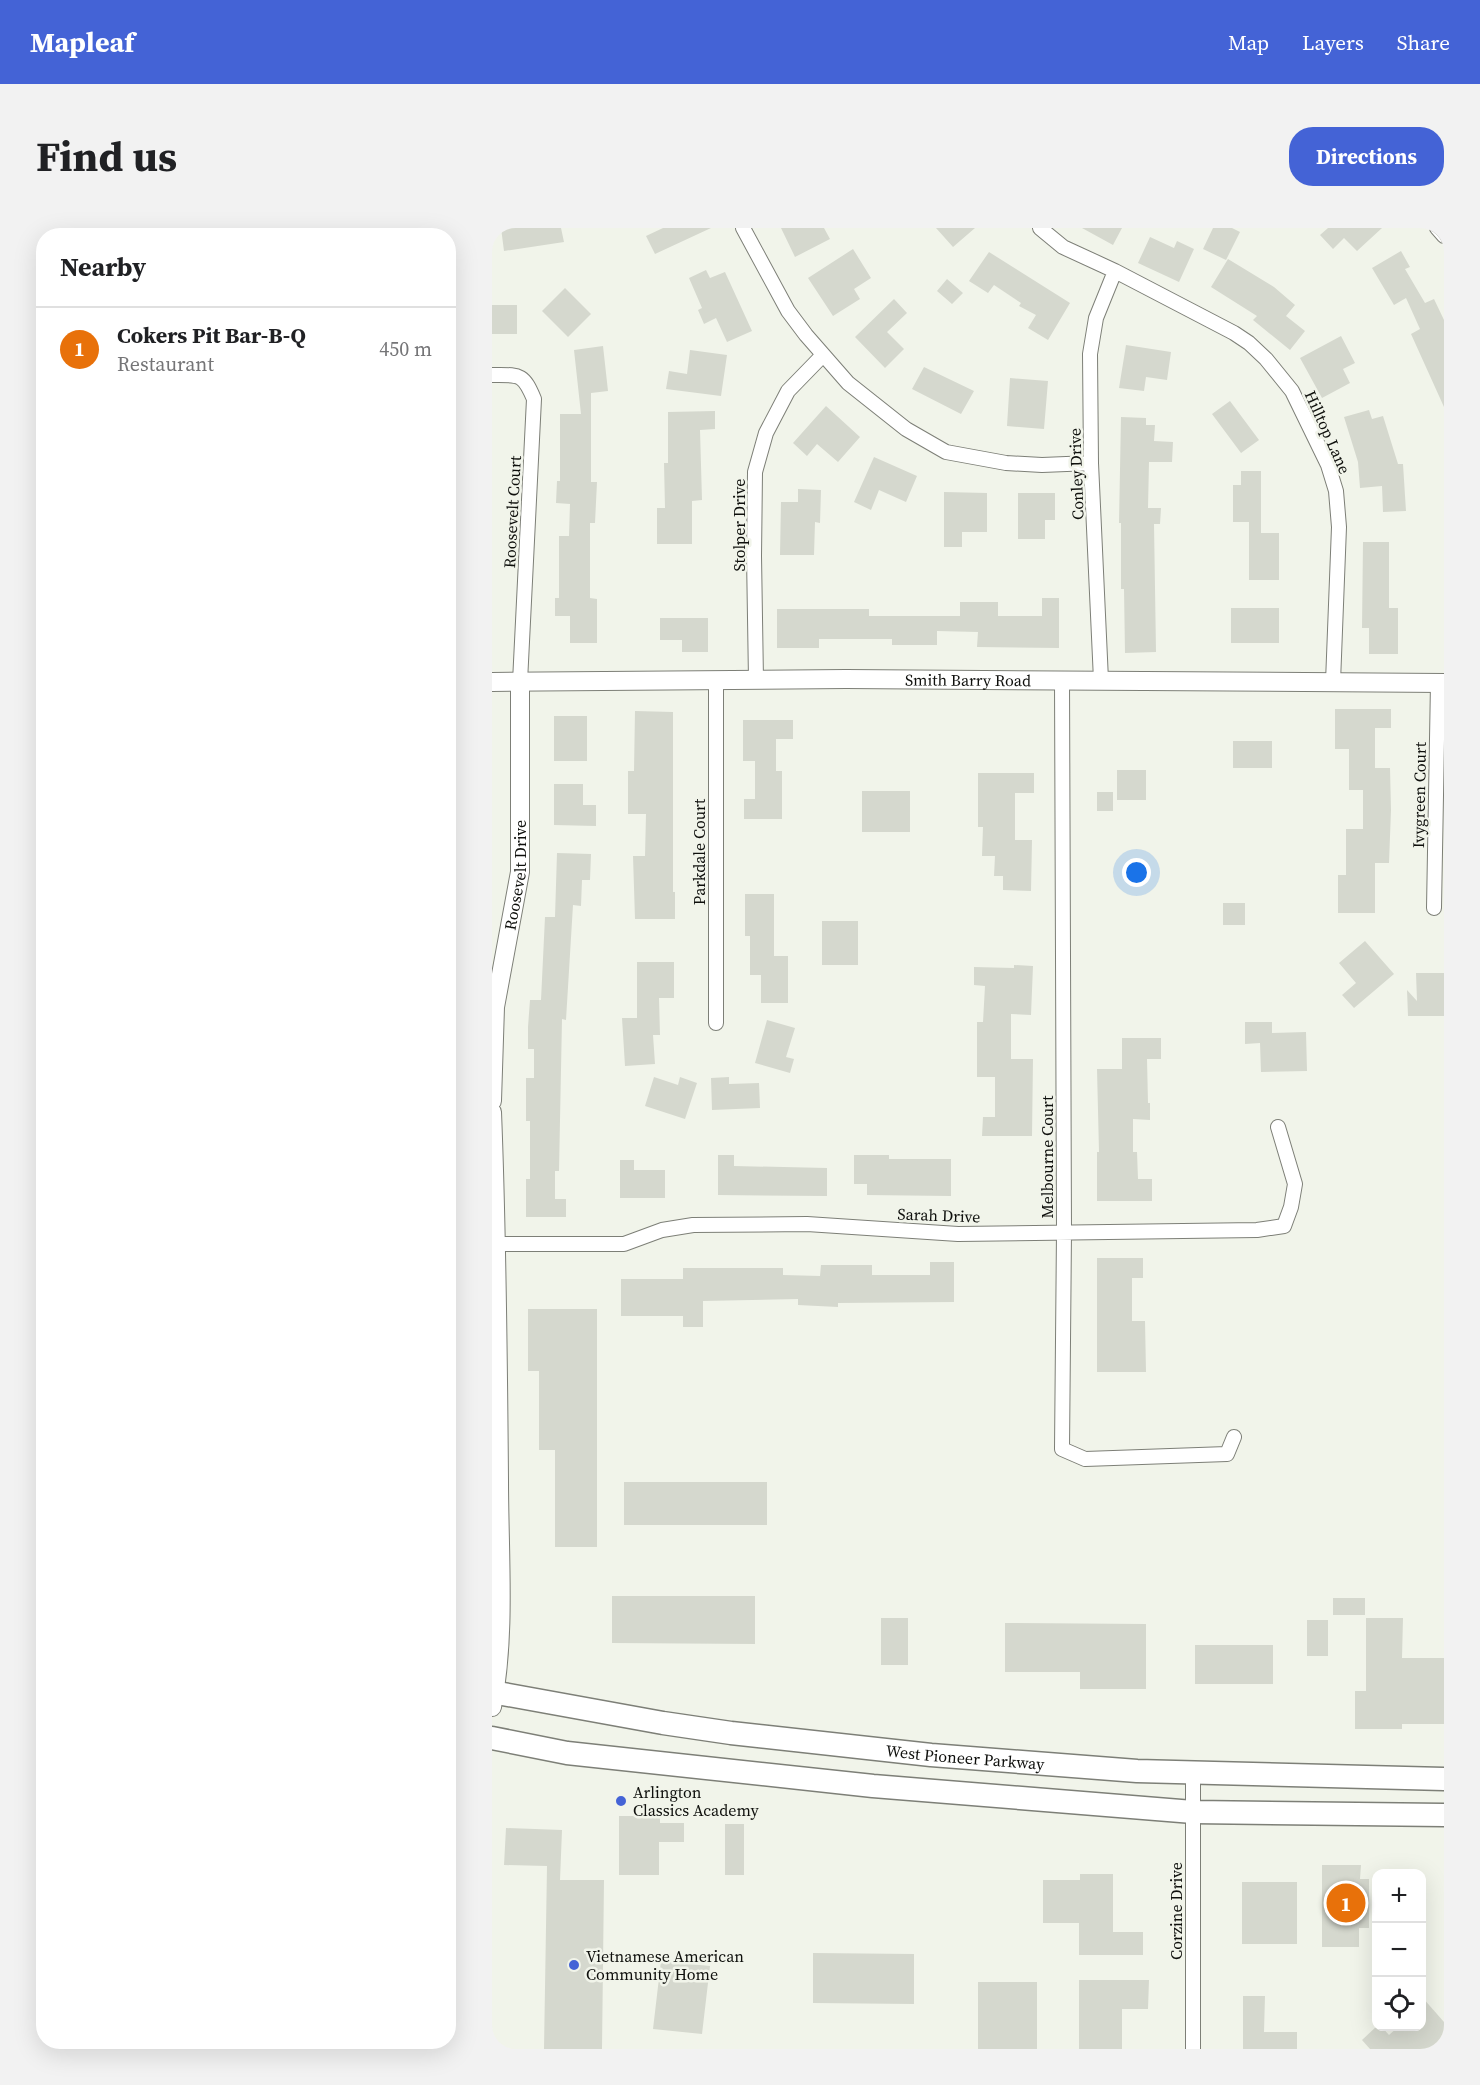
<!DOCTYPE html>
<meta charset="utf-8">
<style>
:root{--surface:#fff;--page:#f2f2f2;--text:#202124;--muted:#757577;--line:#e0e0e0;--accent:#4463d6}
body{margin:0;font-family:"Source Serif 4",serif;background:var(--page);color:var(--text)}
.controls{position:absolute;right:18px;bottom:18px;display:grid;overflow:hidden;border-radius:12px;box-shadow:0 6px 24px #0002}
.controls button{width:54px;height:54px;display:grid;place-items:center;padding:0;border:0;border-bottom:2px solid var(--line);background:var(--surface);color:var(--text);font:30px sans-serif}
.you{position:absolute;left:645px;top:645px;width:21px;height:21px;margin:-15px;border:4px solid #fff;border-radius:50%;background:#1a73e8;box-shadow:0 0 0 9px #1a73e833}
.badge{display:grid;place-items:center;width:39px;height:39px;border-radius:50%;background:var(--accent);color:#fff;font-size:20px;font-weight:700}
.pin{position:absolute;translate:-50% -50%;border:3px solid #fff;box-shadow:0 2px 6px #0006}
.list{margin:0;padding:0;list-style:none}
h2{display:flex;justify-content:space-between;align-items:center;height:78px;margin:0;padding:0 24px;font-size:26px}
h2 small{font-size:20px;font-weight:400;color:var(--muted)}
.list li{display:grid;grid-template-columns:39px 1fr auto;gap:18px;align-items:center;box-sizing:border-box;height:84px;padding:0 24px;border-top:2px solid var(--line)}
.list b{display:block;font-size:22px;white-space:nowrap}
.list p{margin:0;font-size:20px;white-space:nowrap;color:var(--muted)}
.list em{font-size:20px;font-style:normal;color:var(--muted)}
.icon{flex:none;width:33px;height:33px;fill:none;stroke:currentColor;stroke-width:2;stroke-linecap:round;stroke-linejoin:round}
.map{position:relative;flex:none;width:952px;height:1821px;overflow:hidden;border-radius:24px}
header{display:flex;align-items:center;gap:36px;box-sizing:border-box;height:84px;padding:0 30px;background:var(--accent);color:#fff}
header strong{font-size:28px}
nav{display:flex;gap:33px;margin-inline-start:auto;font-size:21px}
.intro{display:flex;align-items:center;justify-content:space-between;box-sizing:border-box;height:144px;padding:0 36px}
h1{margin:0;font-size:42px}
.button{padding:15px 27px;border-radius:24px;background:var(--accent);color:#fff;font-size:21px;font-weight:700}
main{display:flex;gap:36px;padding:0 36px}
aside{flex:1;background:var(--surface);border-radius:24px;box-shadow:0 6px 24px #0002}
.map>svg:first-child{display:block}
.building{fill:#d5d8ce}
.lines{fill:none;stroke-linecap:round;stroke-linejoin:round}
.minor-casing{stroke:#7d7f77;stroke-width:16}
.tertiary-casing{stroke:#7d7f77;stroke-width:20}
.primary-casing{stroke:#7d7f77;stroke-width:25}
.minor{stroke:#fff;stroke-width:14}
.tertiary{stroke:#fff;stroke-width:18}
.primary{stroke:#fff;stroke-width:22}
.poi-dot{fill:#4463d6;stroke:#f1f4ea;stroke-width:2}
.labels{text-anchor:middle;stroke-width:5;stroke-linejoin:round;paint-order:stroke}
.street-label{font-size:16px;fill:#0e0f0c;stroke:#f1f4ea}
.poi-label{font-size:16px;fill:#0e0f0c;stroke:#f1f4ea;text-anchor:start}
</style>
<header>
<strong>Mapleaf</strong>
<nav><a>Map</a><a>Layers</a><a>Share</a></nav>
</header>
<div class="intro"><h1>Find us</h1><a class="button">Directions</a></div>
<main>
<aside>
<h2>Nearby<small></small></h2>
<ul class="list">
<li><span class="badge" style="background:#e8710a">1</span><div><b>Cokers Pit Bar-B-Q</b><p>Restaurant</p></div><em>450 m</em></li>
</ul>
</aside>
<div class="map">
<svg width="952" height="1821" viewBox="0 0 952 1821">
<rect width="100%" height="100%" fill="#f1f4ea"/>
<!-- building -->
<path class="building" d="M 9,0 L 69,0 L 72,14 L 12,23 Z
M 171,0 L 219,0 L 163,26 L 154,8 Z
M 289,0 L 332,0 L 338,11 L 303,29 Z
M 444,0 L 483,0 L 461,19 Z
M 590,0 L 630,0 L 621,17 Z
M 721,0 L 740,0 L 748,4 L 734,32 L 711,21 Z
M 836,0 L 890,0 L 865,23 L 852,10 L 841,21 L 828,7 Z
M 658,9 L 682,20 L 685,13 L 702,21 L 687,54 L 646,35 Z
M 361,21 L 379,50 L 362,61 L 368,71 L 341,88 L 316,50 Z
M 909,23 L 918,39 L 913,41 L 933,75 L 942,71 L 952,92 L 952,179 L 919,106 L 928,101 L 914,70 L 902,77 L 880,40 Z
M 497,24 L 578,75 L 556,112 L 536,100 L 544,87 L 527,78 L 529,75 L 502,57 L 496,65 L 477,53 Z
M 736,31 L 782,59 L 803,77 L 794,88 L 813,103 L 798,122 L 761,92 L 765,88 L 719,59 Z
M 214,42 L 218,50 L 233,44 L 260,103 L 235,114 L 224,90 L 212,96 L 206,82 L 210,80 L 197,50 Z
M 455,51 L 471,65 L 460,76 L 445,63 Z
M 73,60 L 99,86 L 76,109 L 50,83 Z
M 402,71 L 415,85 L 395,104 L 412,121 L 393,140 L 363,109 Z
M 0,77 L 25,77 L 25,106 L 0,106 Z
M 849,108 L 863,135 L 851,141 L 858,155 L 830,170 L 808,130 Z
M 634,117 L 679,124 L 675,152 L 654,149 L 652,163 L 627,160 Z
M 111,118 L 116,163 L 99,165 L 99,254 L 105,254 L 103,295 L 98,295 L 98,370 L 105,371 L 105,415 L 78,415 L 78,388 L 63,388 L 63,370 L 67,370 L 67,308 L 77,308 L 78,276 L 64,275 L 65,253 L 68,253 L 68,186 L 89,186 L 82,122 Z
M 198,122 L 235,127 L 229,168 L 174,161 L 177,143 L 195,146 Z
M 432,139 L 482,163 L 469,186 L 420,161 Z
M 518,150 L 556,153 L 552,201 L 515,198 Z
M 738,173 L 767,212 L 749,225 L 720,186 Z
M 334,178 L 368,209 L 346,234 L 325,216 L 315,228 L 301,215 Z
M 877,182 L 880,191 L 891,188 L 906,236 L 911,236 L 914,283 L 891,284 L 890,258 L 868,260 L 866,234 L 852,189 Z
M 223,183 L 223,201 L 208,202 L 210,272 L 200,273 L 200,316 L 165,316 L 165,280 L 173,280 L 172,235 L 176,235 L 176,184 Z
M 629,189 L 654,190 L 654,197 L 663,197 L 662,213 L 681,214 L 680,234 L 657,234 L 656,280 L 669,280 L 668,296 L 662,296 L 664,424 L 633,425 L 632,361 L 629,361 L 629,295 L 627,295 Z
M 382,229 L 425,248 L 414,274 L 387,262 L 379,282 L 362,274 Z
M 749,243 L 769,243 L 769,305 L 787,305 L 787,352 L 757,352 L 757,294 L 741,294 L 741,257 L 749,257 Z
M 306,261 L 329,262 L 328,295 L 323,294 L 322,327 L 288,327 L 289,274 L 306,274 Z
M 452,264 L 495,265 L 495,304 L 470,304 L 470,319 L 452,319 Z
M 526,265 L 563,265 L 563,292 L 553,292 L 553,311 L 526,311 Z
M 871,314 L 897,314 L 897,380 L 906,380 L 906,426 L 877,426 L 877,400 L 870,400 Z
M 550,370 L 567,370 L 567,420 L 485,419 L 486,404 L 445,403 L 445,417 L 400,417 L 400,411 L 327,411 L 327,420 L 285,420 L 285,381 L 377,381 L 377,388 L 468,388 L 468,374 L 506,374 L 506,388 L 550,388 Z
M 739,380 L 787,380 L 787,415 L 739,415 Z
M 168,390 L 216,390 L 216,424 L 190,424 L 190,412 L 168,412 Z
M 843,481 L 899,481 L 899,500 L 883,500 L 883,540 L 898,540 L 899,582 L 897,635 L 883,635 L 883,685 L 846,685 L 846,647 L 854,647 L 854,601 L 871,601 L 871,562 L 857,562 L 857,521 L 843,521 Z
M 143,483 L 181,484 L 181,664 L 183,664 L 183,691 L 143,691 L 141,628 L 153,628 L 154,586 L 136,586 L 136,543 L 142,543 Z
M 62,488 L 95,488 L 95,533 L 62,533 Z
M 251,492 L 301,492 L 301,511 L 284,511 L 284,543 L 290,543 L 290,591 L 252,591 L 252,571 L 263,571 L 263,533 L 251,533 Z
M 741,513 L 780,513 L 780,540 L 741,540 Z
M 625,542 L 654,542 L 654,572 L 625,572 Z
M 486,545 L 542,545 L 542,565 L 523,565 L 523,612 L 540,612 L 539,663 L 511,662 L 511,648 L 502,648 L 503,628 L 490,628 L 491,599 L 486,599 Z
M 62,556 L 91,556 L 91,577 L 104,577 L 104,598 L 62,597 Z
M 370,563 L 418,563 L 418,604 L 370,604 Z
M 605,564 L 621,564 L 621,583 L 605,583 Z
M 65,625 L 99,626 L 98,652 L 90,652 L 89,678 L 81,677 L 74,792 L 70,791 L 67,943 L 63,943 L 63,971 L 74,971 L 74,989 L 34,989 L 34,951 L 38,951 L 38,893 L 34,893 L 34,850 L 42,850 L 42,821 L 36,821 L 36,799 L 38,772 L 49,772 L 53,689 L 63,689 Z
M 253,666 L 282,666 L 282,728 L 296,728 L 296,775 L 269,775 L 269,747 L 258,747 L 258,708 L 253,708 Z
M 731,675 L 753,675 L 753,697 L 731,697 Z
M 330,693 L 366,693 L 366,737 L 330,737 Z
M 873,713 L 902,746 L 862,780 L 850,767 L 864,755 L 847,735 Z
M 145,734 L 182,734 L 182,770 L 167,770 L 168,807 L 161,807 L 163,836 L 133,838 L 130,790 L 145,790 Z
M 522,737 L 541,738 L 539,787 L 519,786 L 519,831 L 541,831 L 540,908 L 490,908 L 491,889 L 503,889 L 503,849 L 485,849 L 485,794 L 491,794 L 493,758 L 482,757 L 482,739 L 522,740 Z
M 924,745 L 952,745 L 952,788 L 916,788 L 915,762 L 925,773 Z
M 275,792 L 303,800 L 294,829 L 302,831 L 298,845 L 263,835 Z
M 753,794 L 780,794 L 780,805 L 814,804 L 815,843 L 769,844 L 768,815 L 753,816 Z
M 630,810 L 669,810 L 669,831 L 655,831 L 656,875 L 658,875 L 658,892 L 641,891 L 641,924 L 645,924 L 646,951 L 660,951 L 660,973 L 605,973 L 605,924 L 607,924 L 605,841 L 630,841 Z
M 162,849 L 186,857 L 188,849 L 205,855 L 193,891 L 153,878 Z
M 237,849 L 237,856 L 267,855 L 268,880 L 220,882 L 219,850 Z
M 226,927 L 242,927 L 242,938 L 335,940 L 335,968 L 226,967 Z
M 362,927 L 397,927 L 397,931 L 459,931 L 459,968 L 375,967 L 375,956 L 362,956 Z
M 128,932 L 142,932 L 142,942 L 173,942 L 173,970 L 128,970 Z
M 605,1030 L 651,1030 L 651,1050 L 640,1050 L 640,1093 L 653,1093 L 654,1144 L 605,1144 Z
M 438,1034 L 462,1034 L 462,1074 L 346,1075 L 346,1079 L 306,1077 L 306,1071 L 211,1073 L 211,1099 L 191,1099 L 191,1088 L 129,1088 L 129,1051 L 191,1051 L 191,1040 L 291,1040 L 291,1047 L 328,1048 L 329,1037 L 380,1037 L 380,1047 L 438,1047 Z
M 36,1081 L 105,1081 L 105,1319 L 63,1319 L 63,1222 L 47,1222 L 47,1143 L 36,1143 Z
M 132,1254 L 275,1254 L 275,1297 L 132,1297 Z
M 120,1368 L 263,1368 L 263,1416 L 120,1415 Z
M 841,1370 L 873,1370 L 873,1387 L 841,1387 Z
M 389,1390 L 416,1390 L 416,1437 L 389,1437 Z
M 874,1390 L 911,1390 L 910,1430 L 952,1430 L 952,1496 L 910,1496 L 910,1501 L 863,1501 L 863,1463 L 874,1463 Z
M 815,1392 L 836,1392 L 836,1428 L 815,1428 Z
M 513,1395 L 654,1396 L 654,1461 L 588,1461 L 588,1444 L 513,1444 Z
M 703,1417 L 781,1417 L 781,1456 L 703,1456 Z
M 127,1588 L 168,1588 L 168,1595 L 192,1595 L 192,1614 L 167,1614 L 167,1647 L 127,1647 Z
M 233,1596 L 252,1596 L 252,1647 L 233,1647 Z
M 14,1600 L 70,1602 L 68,1652 L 112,1652 L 110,1821 L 52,1821 L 55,1638 L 12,1637 Z
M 830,1637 L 869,1637 L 868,1651 L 877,1651 L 877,1700 L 867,1700 L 867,1719 L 830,1719 Z
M 588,1646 L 621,1646 L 621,1704 L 651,1704 L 651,1727 L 587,1727 L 587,1695 L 551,1695 L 551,1652 L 588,1652 Z
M 750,1654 L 805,1654 L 805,1716 L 750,1716 Z
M 321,1725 L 422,1726 L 422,1776 L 321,1775 Z
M 169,1733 L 218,1738 L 210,1806 L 161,1801 Z
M 587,1752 L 657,1752 L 656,1781 L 630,1781 L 630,1821 L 587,1821 Z
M 486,1754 L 545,1754 L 545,1821 L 486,1821 Z
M 751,1768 L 773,1768 L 772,1804 L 805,1804 L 805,1821 L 751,1821 Z
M 930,1769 L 952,1794 L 952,1821 L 878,1821 L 870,1812 L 885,1798 L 889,1798 L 897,1807 L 907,1798 L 930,1798 Z"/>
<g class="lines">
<!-- minor casing -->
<g class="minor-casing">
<path id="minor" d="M 251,0 L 296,83 L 314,107 L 356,155 L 414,201 L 454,224 L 514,235 L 550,237 L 599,235
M 548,0 L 571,19 L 623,43 L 742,105 L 757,115 L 774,131 L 800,163 L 836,237 L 844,263 L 847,299 L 841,454
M 945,0 L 952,8
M 0,147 C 28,147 31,145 42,171 L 28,454
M 224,452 L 224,795
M 264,452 L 262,328 L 263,244 L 274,205 L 296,163 L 331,127
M 570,452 L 572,1004 L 570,1221 L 593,1231 L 735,1226 L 742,1209
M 609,452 L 599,235 L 598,126 L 604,90 L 623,43
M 942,680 L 946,455
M 0,1016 L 132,1016 L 170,1002 L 201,997 L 315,996 L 466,1006 L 765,1002 L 792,998 L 799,979 L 803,956 L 786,899
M 701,1544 L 701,1821"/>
</g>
<!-- tertiary casing -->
<g class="tertiary-casing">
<g id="tertiary">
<path id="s1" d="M 0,454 L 354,451 L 952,455"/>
<path id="s2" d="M 0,873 L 3,779 L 28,644 L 28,454"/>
<path d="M 0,884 C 5,1007 6,1129 7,1252 C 7,1328 14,1405 0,1479"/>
</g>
</g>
<!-- primary casing -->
<g class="primary-casing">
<g id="primary">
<path id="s3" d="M 0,1464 L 171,1495 L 239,1505 L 439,1527 L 645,1543 L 952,1551"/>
<path d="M 0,1510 L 75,1525 L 381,1558 L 701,1584 L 952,1587"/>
</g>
</g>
<!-- minor -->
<use href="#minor" class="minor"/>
<!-- tertiary -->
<use href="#tertiary" class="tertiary"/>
<!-- primary -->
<use href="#primary" class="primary"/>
</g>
<!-- markers -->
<g class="poi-dot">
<circle cx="129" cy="1573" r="6"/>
<circle cx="82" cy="1737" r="6"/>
</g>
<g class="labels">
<!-- street labels -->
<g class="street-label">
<text transform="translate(836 204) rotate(66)" y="6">Hilltop Lane</text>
<text transform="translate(584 246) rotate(-92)" y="6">Conley Drive</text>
<text transform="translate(20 284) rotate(-87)" y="6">Roosevelt Court</text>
<text transform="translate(247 297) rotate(-90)" y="6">Stolper Drive</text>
<text dy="6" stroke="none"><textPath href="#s1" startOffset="476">Smith Barry Road</textPath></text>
<text transform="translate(927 567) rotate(-89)" y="6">Ivygreen Court</text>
<text transform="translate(207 624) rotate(-90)" y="6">Parkdale Court</text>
<text dy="6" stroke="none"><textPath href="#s2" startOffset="228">Roosevelt Drive</textPath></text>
<text transform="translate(555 929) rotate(-90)" y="6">Melbourne Court</text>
<text transform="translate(447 987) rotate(2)" y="6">Sarah Drive</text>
<text dy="6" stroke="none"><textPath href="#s3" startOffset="478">West Pioneer Parkway</textPath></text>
<text transform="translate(684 1683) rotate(-90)" y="6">Corzine Drive</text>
</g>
<!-- poi labels -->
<g class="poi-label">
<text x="141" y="1570">Arlington<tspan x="141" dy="18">Classics Academy</tspan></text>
<text x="94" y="1734">Vietnamese American<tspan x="94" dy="18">Community Home</tspan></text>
</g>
</g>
</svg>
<div class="controls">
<button>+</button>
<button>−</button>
<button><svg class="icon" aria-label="locate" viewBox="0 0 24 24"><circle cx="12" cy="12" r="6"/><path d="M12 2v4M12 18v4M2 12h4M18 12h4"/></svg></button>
</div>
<div class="you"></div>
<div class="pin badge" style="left:854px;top:1675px;background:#e8710a">1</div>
</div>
</main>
